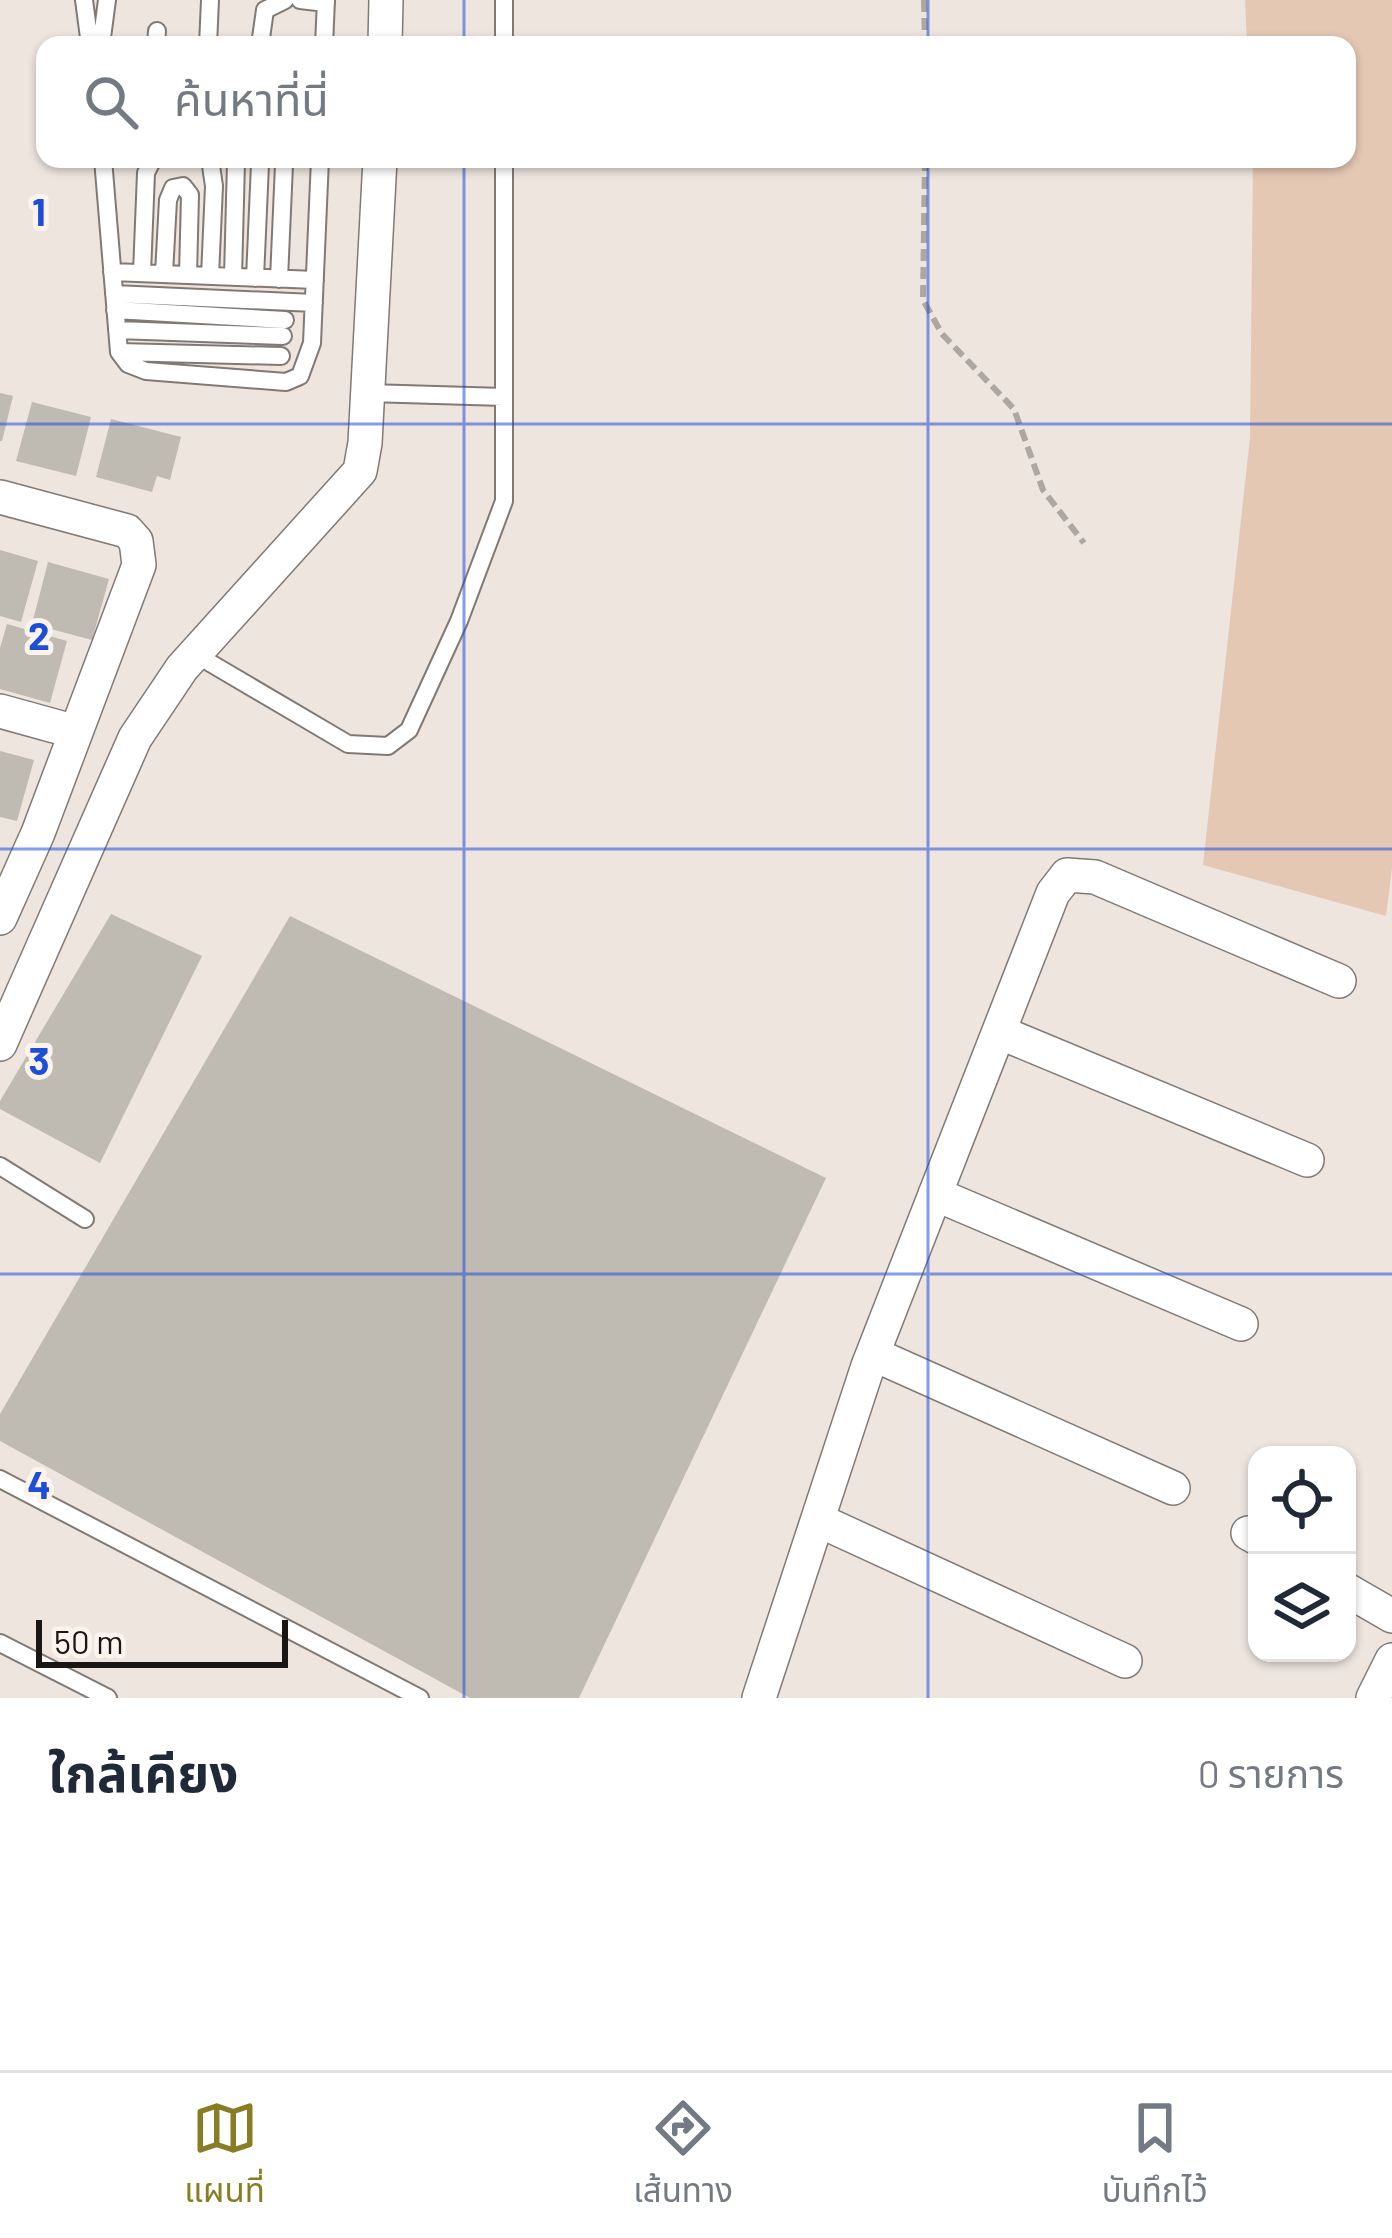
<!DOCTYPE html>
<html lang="th">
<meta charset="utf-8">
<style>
:root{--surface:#fff;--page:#f2f2f3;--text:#1f2937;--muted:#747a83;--line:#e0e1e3;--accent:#897d24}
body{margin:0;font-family:Barlow,"Noto Sans Thai",sans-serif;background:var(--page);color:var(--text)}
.controls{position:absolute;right:36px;bottom:36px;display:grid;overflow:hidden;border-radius:24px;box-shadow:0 3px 9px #0004}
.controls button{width:108px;height:108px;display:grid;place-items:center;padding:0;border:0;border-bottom:3px solid var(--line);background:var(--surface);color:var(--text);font:60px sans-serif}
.scale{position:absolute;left:36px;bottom:30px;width:252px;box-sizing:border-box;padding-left:12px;border:6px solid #191614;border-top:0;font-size:33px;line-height:42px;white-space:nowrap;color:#191614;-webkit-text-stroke:9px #fcf3ed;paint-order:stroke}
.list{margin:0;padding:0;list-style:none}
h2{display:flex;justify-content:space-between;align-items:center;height:156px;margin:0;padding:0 48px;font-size:51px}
h2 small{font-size:39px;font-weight:400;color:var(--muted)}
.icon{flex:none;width:66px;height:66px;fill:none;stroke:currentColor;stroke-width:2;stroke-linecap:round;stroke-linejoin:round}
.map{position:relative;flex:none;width:1392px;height:1698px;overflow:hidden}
.search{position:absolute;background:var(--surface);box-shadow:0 3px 9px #0004;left:36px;right:36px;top:36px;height:132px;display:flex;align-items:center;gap:30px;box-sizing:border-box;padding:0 42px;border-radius:24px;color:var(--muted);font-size:45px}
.sheet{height:372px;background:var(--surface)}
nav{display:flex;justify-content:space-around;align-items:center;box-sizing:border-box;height:168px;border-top:3px solid var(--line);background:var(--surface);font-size:33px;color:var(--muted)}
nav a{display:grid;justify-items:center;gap:6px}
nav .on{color:var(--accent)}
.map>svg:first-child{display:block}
.green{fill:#e4c8b4}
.building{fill:#bfbab2}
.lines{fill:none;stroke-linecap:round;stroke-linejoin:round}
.service-casing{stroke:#817974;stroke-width:20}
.minor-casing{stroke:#817974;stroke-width:36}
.path{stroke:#ada6a1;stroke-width:6;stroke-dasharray:12 6;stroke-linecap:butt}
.service{stroke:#fff;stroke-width:16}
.minor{stroke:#fff;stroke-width:33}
.grid{fill:none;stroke:#1d4ed8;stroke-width:3;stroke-opacity:0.55}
.grid-label{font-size:39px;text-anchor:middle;font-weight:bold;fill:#1d4ed8;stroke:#fcf3ed;stroke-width:10;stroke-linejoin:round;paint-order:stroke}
</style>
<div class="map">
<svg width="1392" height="1698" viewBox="0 0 1392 1698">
<rect width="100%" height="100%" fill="#eee5df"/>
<!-- green -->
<path class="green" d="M 1245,0 L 1392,0 L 1392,868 L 1386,916 L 1203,865 L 1250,438 L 1253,159 L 1347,159 L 1347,45 L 1247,45 Z"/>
<!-- building -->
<path class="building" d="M 0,393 L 13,396 L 2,441 L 0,441 Z
M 32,402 L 91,417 L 76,476 L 16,461 Z
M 111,419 L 181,437 L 170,480 L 157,476 L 152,492 L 96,477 Z
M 0,550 L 38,561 L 21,622 L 0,616 Z
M 48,562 L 109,579 L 92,640 L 32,624 Z
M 7,624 L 67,641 L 50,703 L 0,689 L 0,648 Z
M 0,751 L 34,760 L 17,821 L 0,817 Z
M 111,914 L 202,956 L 100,1163 L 0,1109 L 0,1101 Z
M 290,916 L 826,1178 L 579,1698 L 470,1698 L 0,1441 L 0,1414 Z"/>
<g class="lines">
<!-- service casing -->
<g class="service-casing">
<path id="service" d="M 84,0 L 90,45
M 300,0 L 326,3
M 504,0 L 504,45
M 101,45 L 107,0
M 156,45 L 157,31
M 208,45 L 210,0
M 260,45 L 265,10 L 285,0
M 324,45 L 326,0
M 103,159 L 119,352 L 128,364 L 146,371 L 286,382 L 300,376 L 312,343 L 320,159
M 112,272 L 315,280
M 142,273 L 146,173 L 153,159
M 164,274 L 168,200 L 173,188 L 183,186 L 190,195 L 188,275
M 210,276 L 214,186 L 210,159
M 233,277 L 236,162
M 255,278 L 260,164
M 279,279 L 284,165
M 114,294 L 314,303
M 115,310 L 285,320
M 117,330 L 283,336
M 119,352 L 281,356
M 368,393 L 504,397
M 195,654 L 348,744 L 388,746 L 409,730 L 459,621 L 504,501 L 504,159
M 0,1166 L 85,1219
M 0,1479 L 420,1698
M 0,1643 L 108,1698"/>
</g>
<!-- minor casing -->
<g class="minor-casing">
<path id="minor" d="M 385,45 L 386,0
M 0,497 L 127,531 L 136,541 L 139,565 L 38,833 L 0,918
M 0,711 L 76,732
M 999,1032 L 1307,1160
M 0,1044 L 135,738 L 182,668 L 360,471 L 365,443 L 380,159
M 935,1194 L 1241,1324
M 873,1354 L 1173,1488
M 818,1520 L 1125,1661
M 1248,1533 L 1257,1538
M 1347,1590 L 1392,1616
M 759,1698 L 868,1366 L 1053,893 L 1067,875 L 1095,877 L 1339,981
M 1373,1698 L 1392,1660"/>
</g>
<!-- path -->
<path class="path" d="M 924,0 L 925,45
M 925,159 L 923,300 L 942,334 L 1014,409 L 1043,490 L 1084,543"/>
<!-- service -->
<use href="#service" class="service"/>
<!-- minor -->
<use href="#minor" class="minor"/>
</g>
<!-- grid -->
<path class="grid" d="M 464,0 L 464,45M 928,0 L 928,45M 464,159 L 464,1698M 928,159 L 928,1698M 0,424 L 1392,424M 0,849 L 1392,849M 0,1274 L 1392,1274"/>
<g class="grid-label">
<text x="39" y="226">1</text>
<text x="39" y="650">2</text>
<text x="39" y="1075">3</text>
<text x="39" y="1499">4</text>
</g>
</svg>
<div class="controls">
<button><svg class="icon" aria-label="locate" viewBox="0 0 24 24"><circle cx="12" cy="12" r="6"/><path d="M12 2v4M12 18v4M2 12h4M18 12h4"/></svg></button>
<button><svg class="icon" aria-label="layers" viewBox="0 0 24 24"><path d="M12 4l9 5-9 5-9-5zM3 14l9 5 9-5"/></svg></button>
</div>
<div class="scale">50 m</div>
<div class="search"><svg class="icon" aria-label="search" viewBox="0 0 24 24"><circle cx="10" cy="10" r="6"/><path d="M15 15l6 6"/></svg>ค้นหาที่นี่</div>
</div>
<section class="sheet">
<h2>ใกล้เคียง<small>0 รายการ</small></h2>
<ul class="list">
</ul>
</section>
<nav>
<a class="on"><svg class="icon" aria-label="map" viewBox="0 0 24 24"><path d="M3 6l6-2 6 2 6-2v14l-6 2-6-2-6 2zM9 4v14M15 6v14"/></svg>แผนที่</a>
<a><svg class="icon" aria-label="directions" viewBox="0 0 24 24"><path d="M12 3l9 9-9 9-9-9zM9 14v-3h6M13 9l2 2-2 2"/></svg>เส้นทาง</a>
<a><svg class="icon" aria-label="saved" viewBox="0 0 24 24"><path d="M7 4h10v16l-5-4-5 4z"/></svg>บันทึกไว้</a>
</nav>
